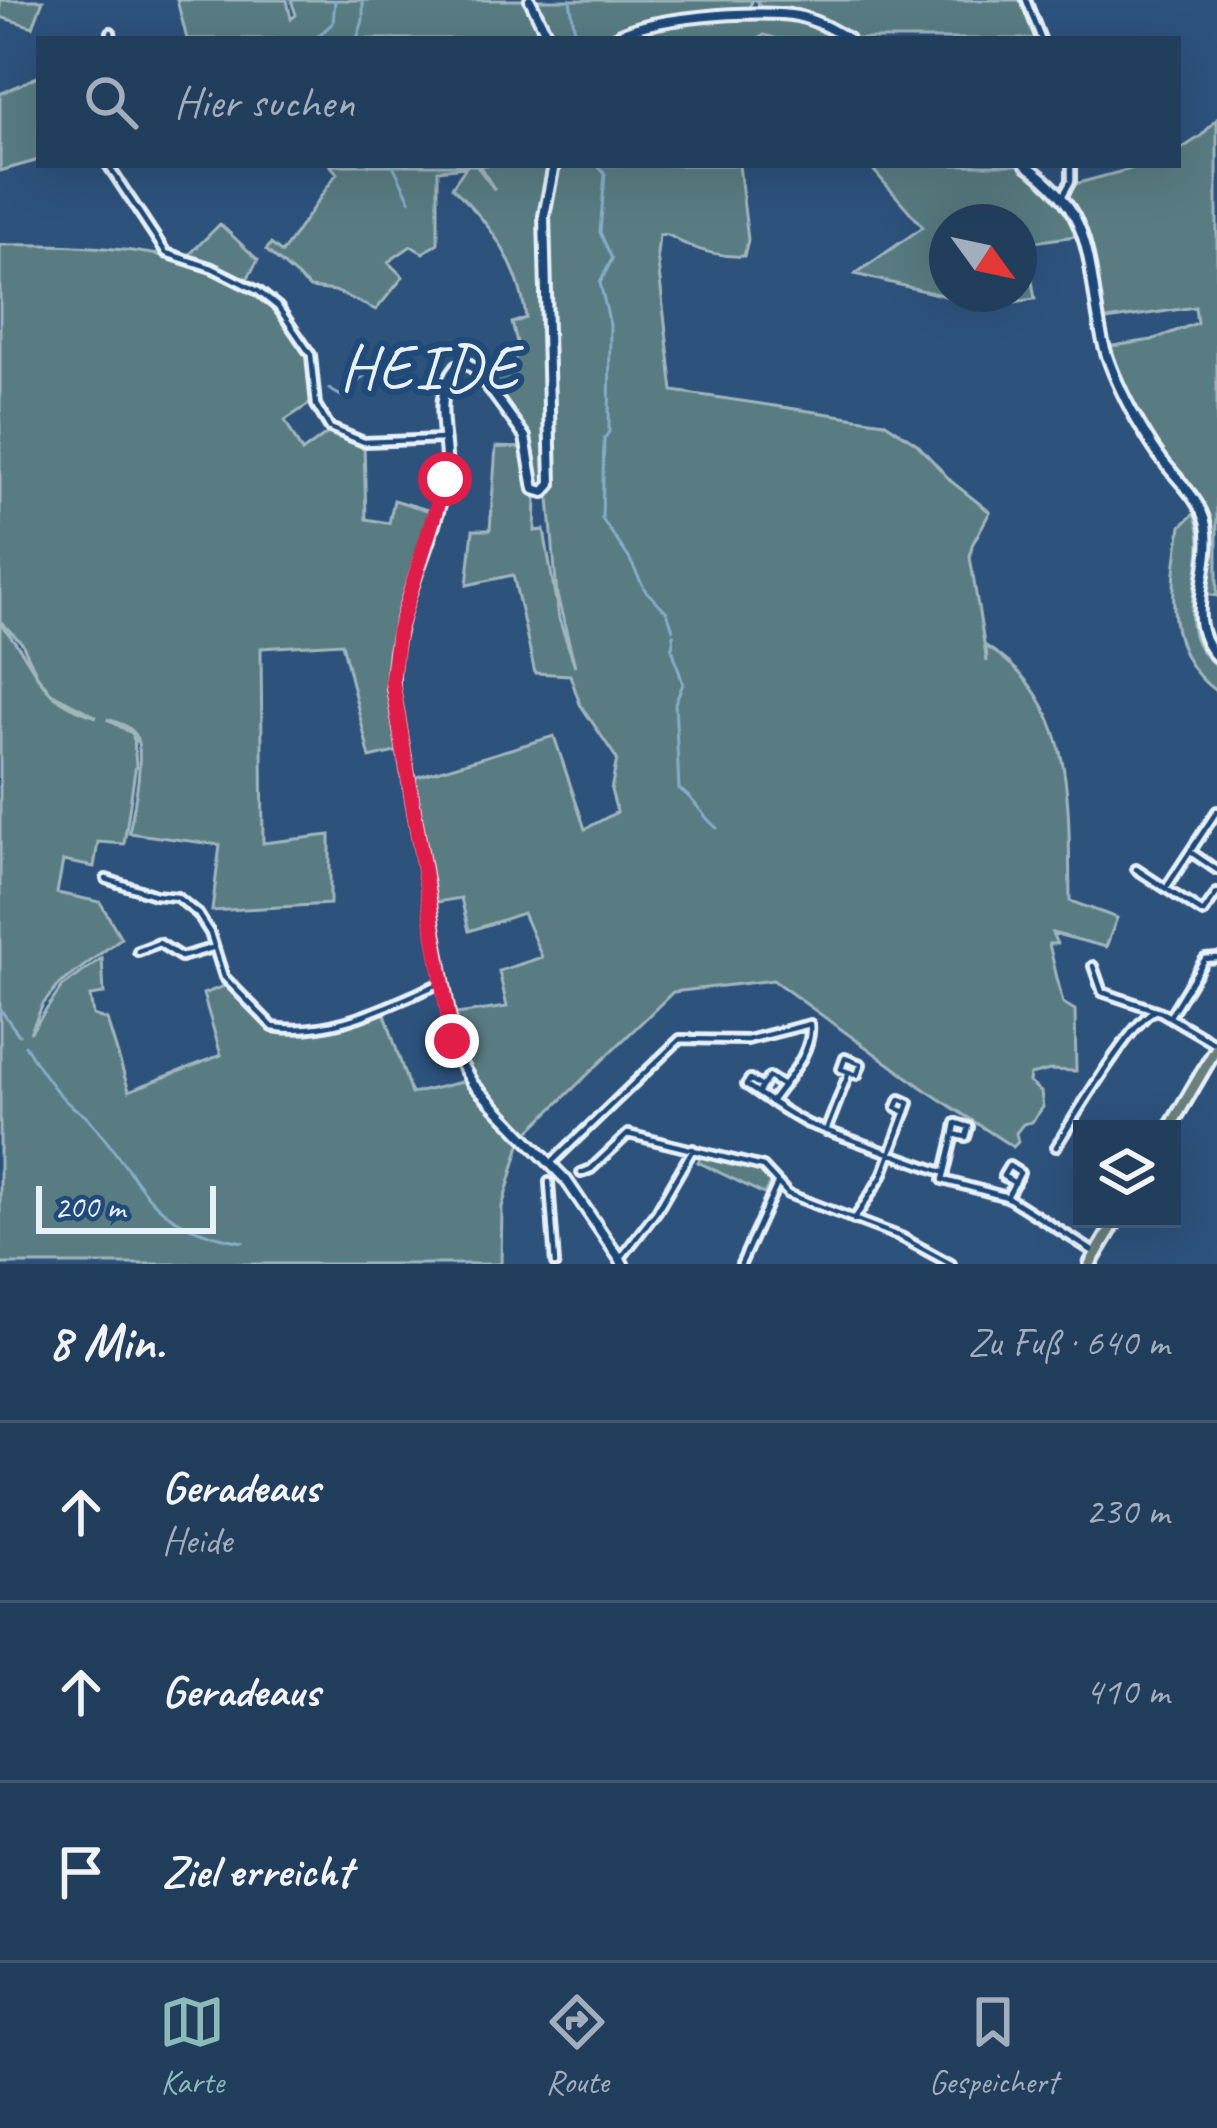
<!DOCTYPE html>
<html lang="de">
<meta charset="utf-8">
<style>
:root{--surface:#223e5d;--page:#2a4563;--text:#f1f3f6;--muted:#a2aebc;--line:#3f5772;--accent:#8bbbb9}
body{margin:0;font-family:Caveat,sans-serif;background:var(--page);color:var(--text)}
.controls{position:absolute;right:36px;bottom:36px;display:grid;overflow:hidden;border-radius:0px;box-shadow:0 12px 48px #0002}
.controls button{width:108px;height:108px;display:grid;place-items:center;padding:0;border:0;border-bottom:3px solid var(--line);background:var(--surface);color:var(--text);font:60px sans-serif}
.compass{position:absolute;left:929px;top:204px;width:108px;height:108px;border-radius:50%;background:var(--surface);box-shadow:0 12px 48px #0002;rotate:123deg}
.scale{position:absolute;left:36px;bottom:30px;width:180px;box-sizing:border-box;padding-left:12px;border:6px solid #e8f1f8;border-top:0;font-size:33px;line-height:42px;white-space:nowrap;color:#e8f1f8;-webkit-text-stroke:9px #1f4a7a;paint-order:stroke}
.stop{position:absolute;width:36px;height:36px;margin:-27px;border:9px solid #e11d48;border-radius:50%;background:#fff}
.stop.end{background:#e11d48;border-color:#fff;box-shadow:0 3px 12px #0008}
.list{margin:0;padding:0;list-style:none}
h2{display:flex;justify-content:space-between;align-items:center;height:156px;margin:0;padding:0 48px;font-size:51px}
h2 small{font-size:39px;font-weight:400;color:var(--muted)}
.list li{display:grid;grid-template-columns:78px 1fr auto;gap:36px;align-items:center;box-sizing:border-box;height:180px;padding:0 48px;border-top:3px solid var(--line)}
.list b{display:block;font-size:45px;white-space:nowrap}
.list p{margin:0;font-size:39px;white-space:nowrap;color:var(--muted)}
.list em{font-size:39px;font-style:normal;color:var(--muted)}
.icon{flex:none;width:66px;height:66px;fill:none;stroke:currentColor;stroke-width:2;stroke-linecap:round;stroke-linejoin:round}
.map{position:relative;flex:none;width:1217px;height:1264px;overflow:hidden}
.search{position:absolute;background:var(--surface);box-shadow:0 12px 48px #0002;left:36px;right:36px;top:36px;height:132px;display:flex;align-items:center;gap:30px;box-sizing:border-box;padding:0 42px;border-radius:0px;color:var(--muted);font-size:45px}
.sheet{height:696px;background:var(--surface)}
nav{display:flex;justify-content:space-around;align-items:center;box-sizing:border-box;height:168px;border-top:3px solid var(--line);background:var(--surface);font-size:33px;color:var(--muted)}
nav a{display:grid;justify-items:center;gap:6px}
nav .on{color:var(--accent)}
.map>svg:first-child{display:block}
.green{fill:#587c82;stroke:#a0b6bd;stroke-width:3;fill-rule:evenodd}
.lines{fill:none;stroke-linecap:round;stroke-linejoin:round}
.stream{stroke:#87acc6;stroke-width:3}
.street-casing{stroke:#e8f1f8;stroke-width:14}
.secondary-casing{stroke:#e8f1f8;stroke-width:16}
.primary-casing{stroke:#e8f1f8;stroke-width:18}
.street{stroke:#1f4a7a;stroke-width:4.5}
.secondary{stroke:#1f4a7a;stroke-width:8}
.primary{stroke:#6a807d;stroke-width:9}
.route{stroke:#e11d48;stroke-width:15}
.labels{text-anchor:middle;stroke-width:12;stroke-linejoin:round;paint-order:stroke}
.quarter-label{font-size:63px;letter-spacing:3px;fill:#e8f1f8;stroke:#1f4a7a}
</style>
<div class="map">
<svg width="1217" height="1264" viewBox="0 0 1217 1264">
<rect width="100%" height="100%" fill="#2d527c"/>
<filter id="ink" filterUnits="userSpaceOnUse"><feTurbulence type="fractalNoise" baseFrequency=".00833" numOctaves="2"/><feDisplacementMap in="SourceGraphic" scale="24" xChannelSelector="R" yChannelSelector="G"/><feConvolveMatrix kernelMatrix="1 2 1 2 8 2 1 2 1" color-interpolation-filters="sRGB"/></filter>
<g filter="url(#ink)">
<!-- green -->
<path class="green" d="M 0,0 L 43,0 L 33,27 L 0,17 Z
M 177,0 L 287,0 L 291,19 L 296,15 L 291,0 L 526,0 L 546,39 L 538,31 L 520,34 L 521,39 L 187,39 Z
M 534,0 L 753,0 L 745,14 L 696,19 C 757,21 784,8 842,39 L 779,39 L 764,35 L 758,39 L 554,39 Z
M 756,0 L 1024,0 L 1040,39 L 849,39 L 831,28 L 762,10 Z
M 39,76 L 39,160 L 0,171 L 0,94 Z
M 1217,119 L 1217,596 L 1205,594 L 1211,549 L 1203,512 L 1128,401 L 1106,347 L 1152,340 L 1197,323 L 1195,307 L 1100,321 L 1083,235 L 1026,243 L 1035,299 L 986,306 L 855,274 L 923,227 L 869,165 L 1019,165 L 1063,197 L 1071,185 L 1145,165 L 1178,165 L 1178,151 L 1201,136 ZM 947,222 L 1019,222 L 1019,294 L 947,294 Z
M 330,165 L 476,165 L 495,190 L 479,165 L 739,165 L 748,240 L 744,256 C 723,257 703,252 685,244 C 672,239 672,233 659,235 L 657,255 L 673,391 L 884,422 L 917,444 L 952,482 L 990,512 L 972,545 L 970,557 L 987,662 L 986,646 C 1078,702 1068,806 1070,901 L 1117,918 L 1106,947 L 1052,933 L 1057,944 L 1049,944 L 1063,1003 L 1075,1010 L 1076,1071 L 1050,1070 L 1030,1075 L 1029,1082 L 1041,1092 L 1043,1107 L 1032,1122 L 1023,1124 L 1016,1133 L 1018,1142 L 1013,1147 L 924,1089 L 773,980 L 673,992 L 526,1134 C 484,1090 465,1075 449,1015 L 507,1007 L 499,971 L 542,957 L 523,913 L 469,931 L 461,898 L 431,903 L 410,779 L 554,736 L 585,829 L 617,812 L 611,790 L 617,759 L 580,704 L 570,675 L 535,673 L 513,575 L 467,585 L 473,530 L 490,530 L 496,447 L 525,448 L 529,486 L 536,499 L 535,531 L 544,530 L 559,619 L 575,666 L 557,595 L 549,498 L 556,486 L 552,437 L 545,487 L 539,487 L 527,436 L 490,376 L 512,366 L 519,350 L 512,323 L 526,318 C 519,263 491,224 452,187 L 466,167 L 438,170 L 438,243 L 423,253 L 411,246 L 388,262 L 403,277 L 376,310 L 335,291 L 310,288 L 266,250 L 271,244 L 282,253 L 337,173 Z
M 220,224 L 258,260 L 246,281 L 213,268 L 278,308 L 309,355 L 314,401 L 285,420 L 302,452 L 332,430 L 364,443 L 366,519 L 389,523 L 394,500 L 434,512 L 401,615 L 390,681 L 399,751 L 370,758 L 342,643 L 261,648 L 263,843 L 330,835 L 330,904 L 212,911 L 220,845 L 129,833 C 133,811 147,751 134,733 C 128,725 116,722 107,719 L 133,734 L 136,764 L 124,844 L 98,842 L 94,867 L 63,861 L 57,893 L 100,902 L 121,938 L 59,985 L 43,1004 L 30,1033 L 62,987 L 102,958 L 104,994 L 90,996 L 93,1015 L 107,1020 L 129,1091 L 221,1055 L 203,994 L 227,985 L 274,1031 L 301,1031 L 384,1011 L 411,1094 L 466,1081 L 522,1138 L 502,1207 L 501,1264 L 0,1264 L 0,624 C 42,667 30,696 97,717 L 51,693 L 37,675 L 22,643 L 0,621 L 0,245 C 70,244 140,247 208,266 L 187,257 Z
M 1194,514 C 1217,563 1162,627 1217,666 L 1217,692 C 1161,652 1172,587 1181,526 Z
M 703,1153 L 759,1169 L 770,1183 L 764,1194 L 698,1162 Z"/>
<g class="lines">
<!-- stream -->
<path class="stream" d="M 570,0 L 576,39
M 318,36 L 333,23 L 335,0
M 357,39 L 363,20 L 363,0
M 393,165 L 410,200
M 597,165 L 605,174 L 600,232 L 612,259 L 600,283 L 610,325 L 609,432 L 604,439 L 602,519 L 629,558 L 645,590 L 667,612 L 673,630
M 329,389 L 341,396 L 374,367
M 674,635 L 672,648 L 683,684 L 675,703 L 679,789 C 695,798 701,816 717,828
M 0,1009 L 19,1035
M 25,1045 C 37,1065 52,1088 69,1104 C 76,1110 84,1113 90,1121 C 148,1186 144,1225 243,1242"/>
<!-- street casing -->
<g class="street-casing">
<path id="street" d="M 1026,0 L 1041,39
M 111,32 L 112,39
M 108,165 L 166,253 L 212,268 L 258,291 L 278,307 L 311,355 L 316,405 L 330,428 L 364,442 L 443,439
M 1062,197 L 1071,181 L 1071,165
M 1192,853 L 1217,870
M 1136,869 L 1203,913 L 1217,893
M 106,879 L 155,895 L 177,897 L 198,914 L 210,933 L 224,977 L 273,1027 C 331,1037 389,1005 441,983
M 1168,885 L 1217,811
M 138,951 L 159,943 L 181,957 L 212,948
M 1093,966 L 1102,992 L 1161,1012 L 1217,1045
M 1170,1016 L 1205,959 L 1217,958
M 762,1087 L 769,1077 L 783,1086
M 758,1093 L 762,1087 L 750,1079 L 746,1085 C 766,1098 786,1113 808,1124 L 945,1173
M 826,1131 L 849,1072 L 857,1075 L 861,1064 L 845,1058 L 841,1069 L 849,1072
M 954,1134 L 956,1123 L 969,1127 L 966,1137 L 954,1134 L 943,1180 L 1007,1197 L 1094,1252
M 1056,1147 C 1071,1122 1135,1016 1156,1010
M 551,1163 L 680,1039 L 747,1040 L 810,1024 C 813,1053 787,1079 771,1102
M 581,1173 L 591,1169 L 628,1134 L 763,1167 L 788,1194 L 901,1237 L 951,1264
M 549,1182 L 555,1264
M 1007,1197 L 1020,1173 L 1009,1166 L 1003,1176 L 1015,1183
M 854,1220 L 882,1176 L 909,1103 L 900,1099 L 896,1108 L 906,1112
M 620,1259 L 657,1211 L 693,1149
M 741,1264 L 777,1184"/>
</g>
<!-- secondary casing -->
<g class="secondary-casing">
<path id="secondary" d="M 530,0 L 549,39
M 613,39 C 638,17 763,9 797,16 C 816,20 831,29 848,39
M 554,165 L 544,216 L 551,484 L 544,492 L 534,489 L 525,437 L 477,371 L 467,363 L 457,366 C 428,400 452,443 445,482 C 432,552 390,616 393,688 L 456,1055 L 473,1084 L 566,1180 L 623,1264
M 1026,165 C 1098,214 1086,268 1103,342 C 1109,366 1120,389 1131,410 C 1140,426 1149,442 1160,457 C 1175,478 1200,498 1206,525 C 1215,570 1180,619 1217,657"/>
</g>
<!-- primary casing -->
<g class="primary-casing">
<path id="primary" d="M 1169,1129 L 1217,1047
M 1090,1264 L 1117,1219"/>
</g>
<!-- street -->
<use href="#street" class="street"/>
<!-- secondary -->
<use href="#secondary" class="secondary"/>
<!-- primary -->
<use href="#primary" class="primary"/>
</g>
</g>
<g class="lines" filter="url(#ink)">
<!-- route -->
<path class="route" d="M 445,479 L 398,632 L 392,680 L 452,1041"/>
</g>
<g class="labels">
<!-- quarter labels -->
<g class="quarter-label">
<text x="430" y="388">HEIDE</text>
</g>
</g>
</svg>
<div class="controls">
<button><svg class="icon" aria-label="layers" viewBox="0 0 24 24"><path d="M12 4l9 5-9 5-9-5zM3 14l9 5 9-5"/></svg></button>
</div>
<svg class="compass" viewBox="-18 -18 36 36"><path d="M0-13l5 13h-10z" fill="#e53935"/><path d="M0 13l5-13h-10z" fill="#a2aebc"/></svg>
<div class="scale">200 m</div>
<div class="stop" style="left:445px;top:479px"></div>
<div class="stop end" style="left:452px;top:1041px"></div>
<div class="search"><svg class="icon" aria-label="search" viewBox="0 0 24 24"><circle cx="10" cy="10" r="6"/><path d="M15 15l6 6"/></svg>Hier suchen</div>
</div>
<section class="sheet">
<h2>8 Min.<small>Zu Fuß · 640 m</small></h2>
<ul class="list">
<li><svg class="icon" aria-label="ahead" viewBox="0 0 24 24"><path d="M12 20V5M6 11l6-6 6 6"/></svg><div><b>Geradeaus</b><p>Heide</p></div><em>230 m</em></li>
<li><svg class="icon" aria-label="ahead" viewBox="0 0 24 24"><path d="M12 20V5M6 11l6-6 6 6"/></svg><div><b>Geradeaus</b></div><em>410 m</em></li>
<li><svg class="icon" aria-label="arrive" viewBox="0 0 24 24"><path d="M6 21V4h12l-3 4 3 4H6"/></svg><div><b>Ziel erreicht</b></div></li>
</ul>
</section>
<nav>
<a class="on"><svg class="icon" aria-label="map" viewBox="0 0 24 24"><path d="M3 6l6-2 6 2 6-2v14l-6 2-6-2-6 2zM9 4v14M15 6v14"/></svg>Karte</a>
<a><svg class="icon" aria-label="directions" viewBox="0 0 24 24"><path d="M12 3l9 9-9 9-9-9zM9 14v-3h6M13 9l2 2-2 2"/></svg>Route</a>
<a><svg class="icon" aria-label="saved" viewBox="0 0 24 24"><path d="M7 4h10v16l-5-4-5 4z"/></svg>Gespeichert</a>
</nav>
